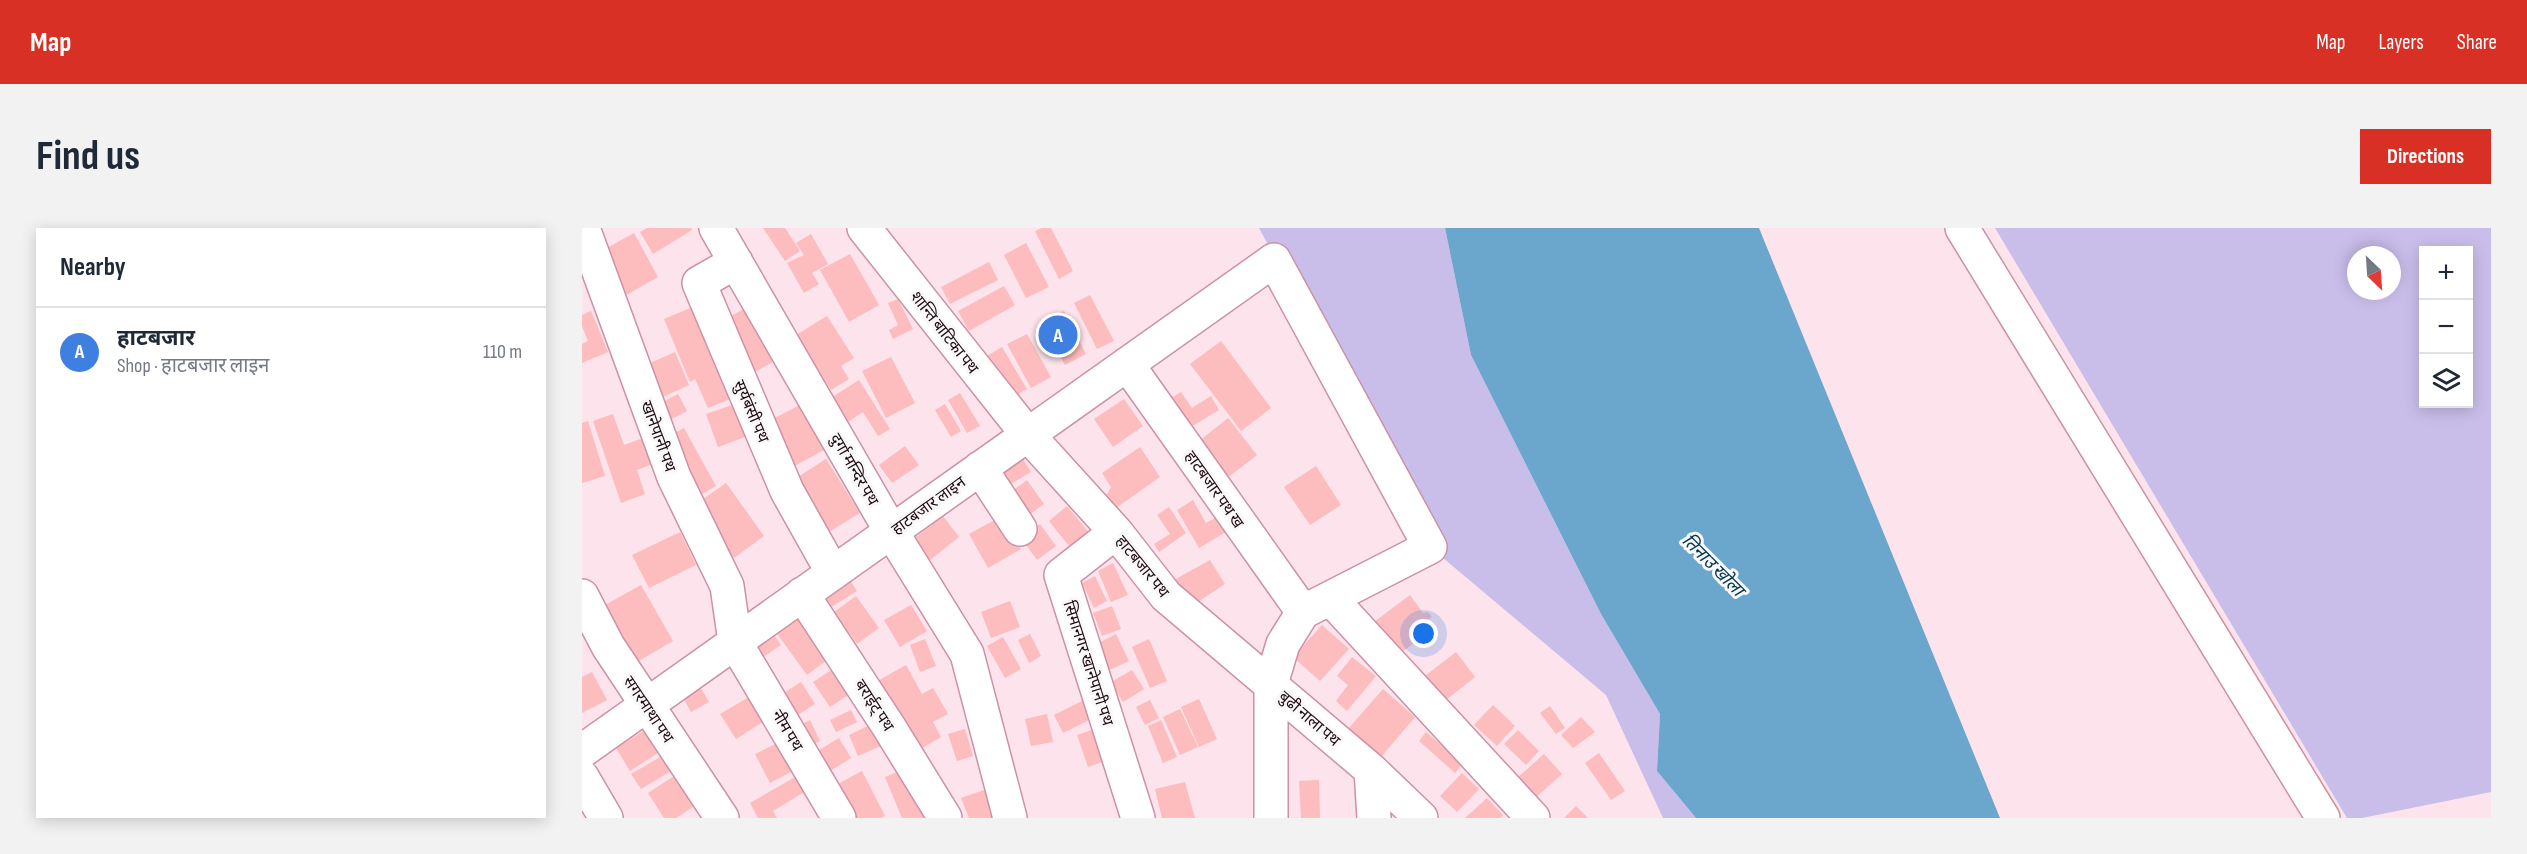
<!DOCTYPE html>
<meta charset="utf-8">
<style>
:root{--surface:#fff;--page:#f2f2f3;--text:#1f2937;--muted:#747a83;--line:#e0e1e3;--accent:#d93025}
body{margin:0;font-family:"Sofia Sans Condensed","Noto Sans Devanagari",sans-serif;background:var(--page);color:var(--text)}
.controls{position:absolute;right:18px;top:18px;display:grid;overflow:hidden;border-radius:0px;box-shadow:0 3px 15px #0003}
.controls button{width:54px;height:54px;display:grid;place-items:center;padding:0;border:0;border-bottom:2px solid var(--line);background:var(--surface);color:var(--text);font:30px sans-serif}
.compass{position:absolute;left:1765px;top:18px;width:54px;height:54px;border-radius:50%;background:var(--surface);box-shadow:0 3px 15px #0003;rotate:155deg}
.you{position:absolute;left:842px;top:406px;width:21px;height:21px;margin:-15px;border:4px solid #fff;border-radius:50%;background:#1a73e8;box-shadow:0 0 0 9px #1a73e833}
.badge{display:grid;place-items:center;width:39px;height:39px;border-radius:50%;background:var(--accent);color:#fff;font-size:20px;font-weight:700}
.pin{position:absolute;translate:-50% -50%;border:3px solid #fff;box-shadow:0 2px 6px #0006}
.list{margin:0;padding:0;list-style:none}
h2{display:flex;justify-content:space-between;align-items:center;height:78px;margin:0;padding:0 24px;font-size:26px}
h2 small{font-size:20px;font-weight:400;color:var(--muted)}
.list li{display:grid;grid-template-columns:39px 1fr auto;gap:18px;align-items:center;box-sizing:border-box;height:90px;padding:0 24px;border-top:2px solid var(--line)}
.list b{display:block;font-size:22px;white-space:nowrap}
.list p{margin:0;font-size:20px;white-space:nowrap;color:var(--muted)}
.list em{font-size:20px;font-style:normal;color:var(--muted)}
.icon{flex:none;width:33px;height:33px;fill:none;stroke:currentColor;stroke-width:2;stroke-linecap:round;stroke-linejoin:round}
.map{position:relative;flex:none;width:1909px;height:590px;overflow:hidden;border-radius:0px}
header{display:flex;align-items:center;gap:36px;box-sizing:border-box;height:84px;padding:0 30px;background:var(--accent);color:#fff}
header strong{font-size:28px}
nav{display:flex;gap:33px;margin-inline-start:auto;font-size:21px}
.intro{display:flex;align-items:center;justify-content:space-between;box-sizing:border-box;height:144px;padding:0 36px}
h1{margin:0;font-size:42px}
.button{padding:15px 27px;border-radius:0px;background:var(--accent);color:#fff;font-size:21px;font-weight:700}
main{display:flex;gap:36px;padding:0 36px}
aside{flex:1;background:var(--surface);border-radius:0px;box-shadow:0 3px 15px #0003}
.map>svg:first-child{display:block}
.green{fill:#c9beea;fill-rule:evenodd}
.water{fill:#6ba7cd}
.building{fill:#fdbcbd}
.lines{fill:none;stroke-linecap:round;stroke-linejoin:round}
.minor-casing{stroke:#cd91a5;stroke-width:36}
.minor{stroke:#fff;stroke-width:33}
.labels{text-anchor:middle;stroke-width:6;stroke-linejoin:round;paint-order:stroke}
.street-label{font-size:16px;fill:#1f0a12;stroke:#f8f8f8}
.water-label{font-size:18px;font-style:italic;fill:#033751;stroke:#f8f8f8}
</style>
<header>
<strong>Map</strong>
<nav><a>Map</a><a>Layers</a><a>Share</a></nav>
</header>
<div class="intro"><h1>Find us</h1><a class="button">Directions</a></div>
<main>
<aside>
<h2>Nearby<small></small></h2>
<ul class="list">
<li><span class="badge" style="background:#3f7fe0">A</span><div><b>हाटबजार</b><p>Shop · हाटबजार लाइन</p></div><em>110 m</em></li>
</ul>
</aside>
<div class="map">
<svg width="1909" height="590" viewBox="0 0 1909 590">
<rect width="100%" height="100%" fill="#fde3eb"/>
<!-- green -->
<path class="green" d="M 677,0 L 863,0 L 889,127 L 1019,386 L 1078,486 L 1075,543 L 1114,590 L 1081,590 L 1024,467 L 848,319 Z
M 1413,0 L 1909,0 L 1909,564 L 1780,590 L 1765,590 ZM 1842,22 L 1886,22 L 1886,176 L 1842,176 ZM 1774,27 L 1810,27 L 1810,63 L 1774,63 Z"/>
<!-- water -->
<path class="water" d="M 863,0 L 1177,0 L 1418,590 L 1114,590 L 1075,543 L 1078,486 L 1019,386 L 889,127 Z"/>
<!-- building -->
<path class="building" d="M 65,0 L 109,0 L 110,2 L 71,26 L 58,4 Z
M 181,0 L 203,0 L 218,23 L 203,33 Z
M 460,0 L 469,0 L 491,43 L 477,51 L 453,3 Z
M 52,5 L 76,49 L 39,70 L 14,26 Z
M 229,6 L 246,36 L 230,45 L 237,56 L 222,65 L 205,35 L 222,27 L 214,15 Z
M 444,15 L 467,59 L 444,70 L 422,27 Z
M 268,26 L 297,77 L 267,94 L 238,42 Z
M 407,34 L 416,52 L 368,76 L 359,59 Z
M 422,58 L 433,77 L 387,103 L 376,83 Z
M 508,67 L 532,113 L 515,121 L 492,75 Z
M 316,71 L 331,101 L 311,111 L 307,102 L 316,97 L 306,75 Z
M 113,78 L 151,170 L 126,180 L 113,151 L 108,154 L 82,91 Z
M 164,80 L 193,133 L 165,148 L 147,89 Z
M 9,83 L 26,124 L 0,135 L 0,116 L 6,113 L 0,98 L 0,87 Z
M 482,83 L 504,126 L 483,137 L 461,94 Z
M 245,88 L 272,130 L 259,138 L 267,151 L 249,162 L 214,107 Z
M 445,106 L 469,149 L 449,160 L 425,116 Z
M 639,113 L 689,180 L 659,203 L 608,136 Z
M 420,119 L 445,161 L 429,170 L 405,128 Z
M 93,124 L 107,157 L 81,169 L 75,155 L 66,159 L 57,140 Z
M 309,129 L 333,175 L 304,190 L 280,143 Z
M 277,152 L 308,201 L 296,208 L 281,184 L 263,196 L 247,171 Z
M 599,164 L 610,180 L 629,168 L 637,182 L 604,202 L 586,172 Z
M 378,165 L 398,198 L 385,205 L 366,172 Z
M 96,166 L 105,183 L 88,192 L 79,175 Z
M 542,171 L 561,198 L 531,219 L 512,191 Z
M 156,175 L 168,207 L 136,219 L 124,186 Z
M 363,176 L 379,203 L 369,209 L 353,182 Z
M 218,177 L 242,222 L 205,242 L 181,196 Z
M 31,186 L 42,217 L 64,209 L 73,235 L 55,242 L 63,266 L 39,275 L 11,193 Z
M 646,190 L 675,227 L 644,251 L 616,214 Z
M 6,193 L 23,248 L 0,255 L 0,195 Z
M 102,200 L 134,258 L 115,269 L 82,211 Z
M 323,218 L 337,237 L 310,255 L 297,237 Z
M 558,219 L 578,249 L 531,282 L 523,270 L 529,259 L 520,245 Z
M 440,229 L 449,244 L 417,263 L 408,248 Z
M 244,231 L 278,285 L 245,305 L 211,252 Z
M 734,238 L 759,277 L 728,297 L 702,259 Z
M 445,252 L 462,276 L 443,290 L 425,267 Z
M 144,255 L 182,308 L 152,330 L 114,276 Z
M 611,272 L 624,295 L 635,289 L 644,304 L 617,320 L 595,282 Z
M 485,278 L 509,307 L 490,322 L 467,293 Z
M 587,279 L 604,305 L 577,324 L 572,316 L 588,306 L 575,287 Z
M 361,288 L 377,309 L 343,336 L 326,315 Z
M 420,288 L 439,321 L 406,340 L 387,306 Z
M 458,296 L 474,318 L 455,332 L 439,310 Z
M 98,304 L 114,337 L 67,360 L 50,327 Z
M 628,332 L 643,356 L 608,379 L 592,352 Z
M 531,335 L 546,367 L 529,374 L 516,343 Z
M 262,343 L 275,363 L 248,380 L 235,360 Z
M 513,348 L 525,373 L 512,380 L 500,355 Z
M 59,357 L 91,413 L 55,434 L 23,377 Z
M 828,367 L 841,385 L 846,384 L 850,389 L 844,393 L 850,402 L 816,427 L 792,394 Z
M 274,368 L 297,400 L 275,416 L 252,384 Z
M 428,373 L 438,399 L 409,410 L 399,384 Z
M 329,377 L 345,403 L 318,419 L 302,392 Z
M 530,378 L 539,401 L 520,408 L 511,385 Z
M 217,386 L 249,429 L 225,447 L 193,403 Z
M 740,397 L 767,421 L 738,453 L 711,429 Z
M 186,398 L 199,417 L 178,431 L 165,412 Z
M 448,406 L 459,428 L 447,435 L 436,412 Z
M 534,406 L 547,433 L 519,446 L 507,420 Z
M 421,409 L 439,441 L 423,450 L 405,418 Z
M 343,411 L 354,438 L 338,444 L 328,417 Z
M 567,411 L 585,453 L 568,460 L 550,419 Z
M 874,424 L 893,449 L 859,476 L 839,451 Z
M 770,429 L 794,448 L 765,483 L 754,473 L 766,457 L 755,448 Z
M 324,437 L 340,466 L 351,460 L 366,486 L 351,494 L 359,509 L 332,525 L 292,455 Z
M 254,439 L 271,464 L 248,479 L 231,454 Z
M 550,442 L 562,461 L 541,474 L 529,454 Z
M 10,444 L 25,472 L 0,485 L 0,449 Z
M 112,449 L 127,474 L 109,484 L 95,458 Z
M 219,454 L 233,476 L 211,490 L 197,468 Z
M 801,461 L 833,489 L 799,529 L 766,501 Z
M 172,466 L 187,490 L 154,511 L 138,486 Z
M 504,471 L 513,489 L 481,505 L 472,487 Z
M 617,471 L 635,511 L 617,519 L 599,479 Z
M 568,472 L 577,490 L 563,497 L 554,479 Z
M 911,477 L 933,498 L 915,518 L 892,497 Z
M 968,478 L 983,500 L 974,506 L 958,485 Z
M 598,481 L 616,519 L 598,527 L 581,489 Z
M 269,482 L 275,494 L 254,504 L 248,492 Z
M 465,486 L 471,514 L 449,518 L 443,491 Z
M 999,489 L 1013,504 L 991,520 L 979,507 Z
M 228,492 L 238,513 L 223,521 L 213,500 Z
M 579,492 L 595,529 L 581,535 L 566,498 Z
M 290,496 L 299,518 L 276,528 L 267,507 Z
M 518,499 L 529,531 L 506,539 L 495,507 Z
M 65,501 L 79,523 L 48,543 L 34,520 Z
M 383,501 L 391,528 L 375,533 L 366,506 Z
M 936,502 L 957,523 L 944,537 L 922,516 Z
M 844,504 L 881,535 L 873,545 L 837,513 Z
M 206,510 L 220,538 L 188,555 L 173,526 Z
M 257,510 L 269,530 L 242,547 L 229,527 Z
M 1017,525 L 1043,563 L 1029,572 L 1003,535 Z
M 962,526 L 980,546 L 952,571 L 934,551 Z
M 80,528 L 89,543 L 59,561 L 49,546 Z
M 325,540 L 346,588 L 341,590 L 320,590 L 303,549 Z
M 280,543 L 303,588 L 299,590 L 273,590 L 256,556 Z
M 880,545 L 897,561 L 875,584 L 858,568 Z
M 95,546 L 115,576 L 94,590 L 82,590 L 66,565 Z
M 215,548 L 224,563 L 191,583 L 195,590 L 176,590 L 168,575 Z
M 737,552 L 738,590 L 719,590 L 717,553 Z
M 603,554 L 613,590 L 580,590 L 573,561 Z
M 402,562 L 412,590 L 387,590 L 379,570 Z
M 905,570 L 921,587 L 918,590 L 883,590 Z
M 994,578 L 1006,590 L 982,590 Z"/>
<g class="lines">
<!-- minor casing -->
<g class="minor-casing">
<path id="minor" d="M 1,0 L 92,249 L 145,358 L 153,414 L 257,590
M 134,0 L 309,303 L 385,426 L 428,590
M 282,0 L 446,207 L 534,304 L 584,368 L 789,542 L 839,590
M 1380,0 L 1741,590
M 154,34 L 117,55 L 205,263 L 251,345
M 545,136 L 721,384
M 398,240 L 438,301
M 534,304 L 479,347 L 556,590
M 220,366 L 307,499 L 363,590
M 0,368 L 26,418 L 140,590
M 750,372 L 951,590
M 0,523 L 692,32 L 848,319 L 721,384 L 701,416 L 689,456 L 689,590
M 789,542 L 792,590
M 0,549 L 24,590"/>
</g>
<!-- minor -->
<use href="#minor" class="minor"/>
</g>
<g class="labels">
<!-- street labels -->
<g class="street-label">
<text transform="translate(363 104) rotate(52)" y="6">शान्ति बाटिका पथ</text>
<text transform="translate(170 183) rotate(67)" y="6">सुर्यबंसी पथ</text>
<text transform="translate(77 208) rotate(70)" y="6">खानेपानी पथ</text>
<text transform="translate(273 241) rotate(60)" y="6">दुर्गा मन्दिर पथ</text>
<text transform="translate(633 261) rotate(55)" y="6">हाटबजार पथ ख</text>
<text transform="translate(346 277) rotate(-36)" y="6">हाटबजार लाइन</text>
<text transform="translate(561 338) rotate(51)" y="6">हाटबजार पथ</text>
<text transform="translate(507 435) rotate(72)" y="6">सिमानगर खानेपानी पथ</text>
<text transform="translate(293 477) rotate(57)" y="6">बराईट् पथ</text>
<text transform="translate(67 481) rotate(56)" y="6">सगरमाथा पथ</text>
<text transform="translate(728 490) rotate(41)" y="6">बुढी नाला पथ</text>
<text transform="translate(206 502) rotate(59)" y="6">नीम पथ</text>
</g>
<!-- water labels -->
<g class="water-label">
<text transform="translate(1131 337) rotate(45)" y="6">तिनाउ खोला</text>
</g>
</g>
</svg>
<div class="controls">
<button>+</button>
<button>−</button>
<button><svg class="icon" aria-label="layers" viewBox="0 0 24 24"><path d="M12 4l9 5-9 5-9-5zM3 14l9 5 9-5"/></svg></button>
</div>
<svg class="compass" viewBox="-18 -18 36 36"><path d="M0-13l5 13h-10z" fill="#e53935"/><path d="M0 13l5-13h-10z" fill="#747a83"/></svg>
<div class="you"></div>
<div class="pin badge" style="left:476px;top:107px;background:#3f7fe0">A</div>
</div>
</main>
